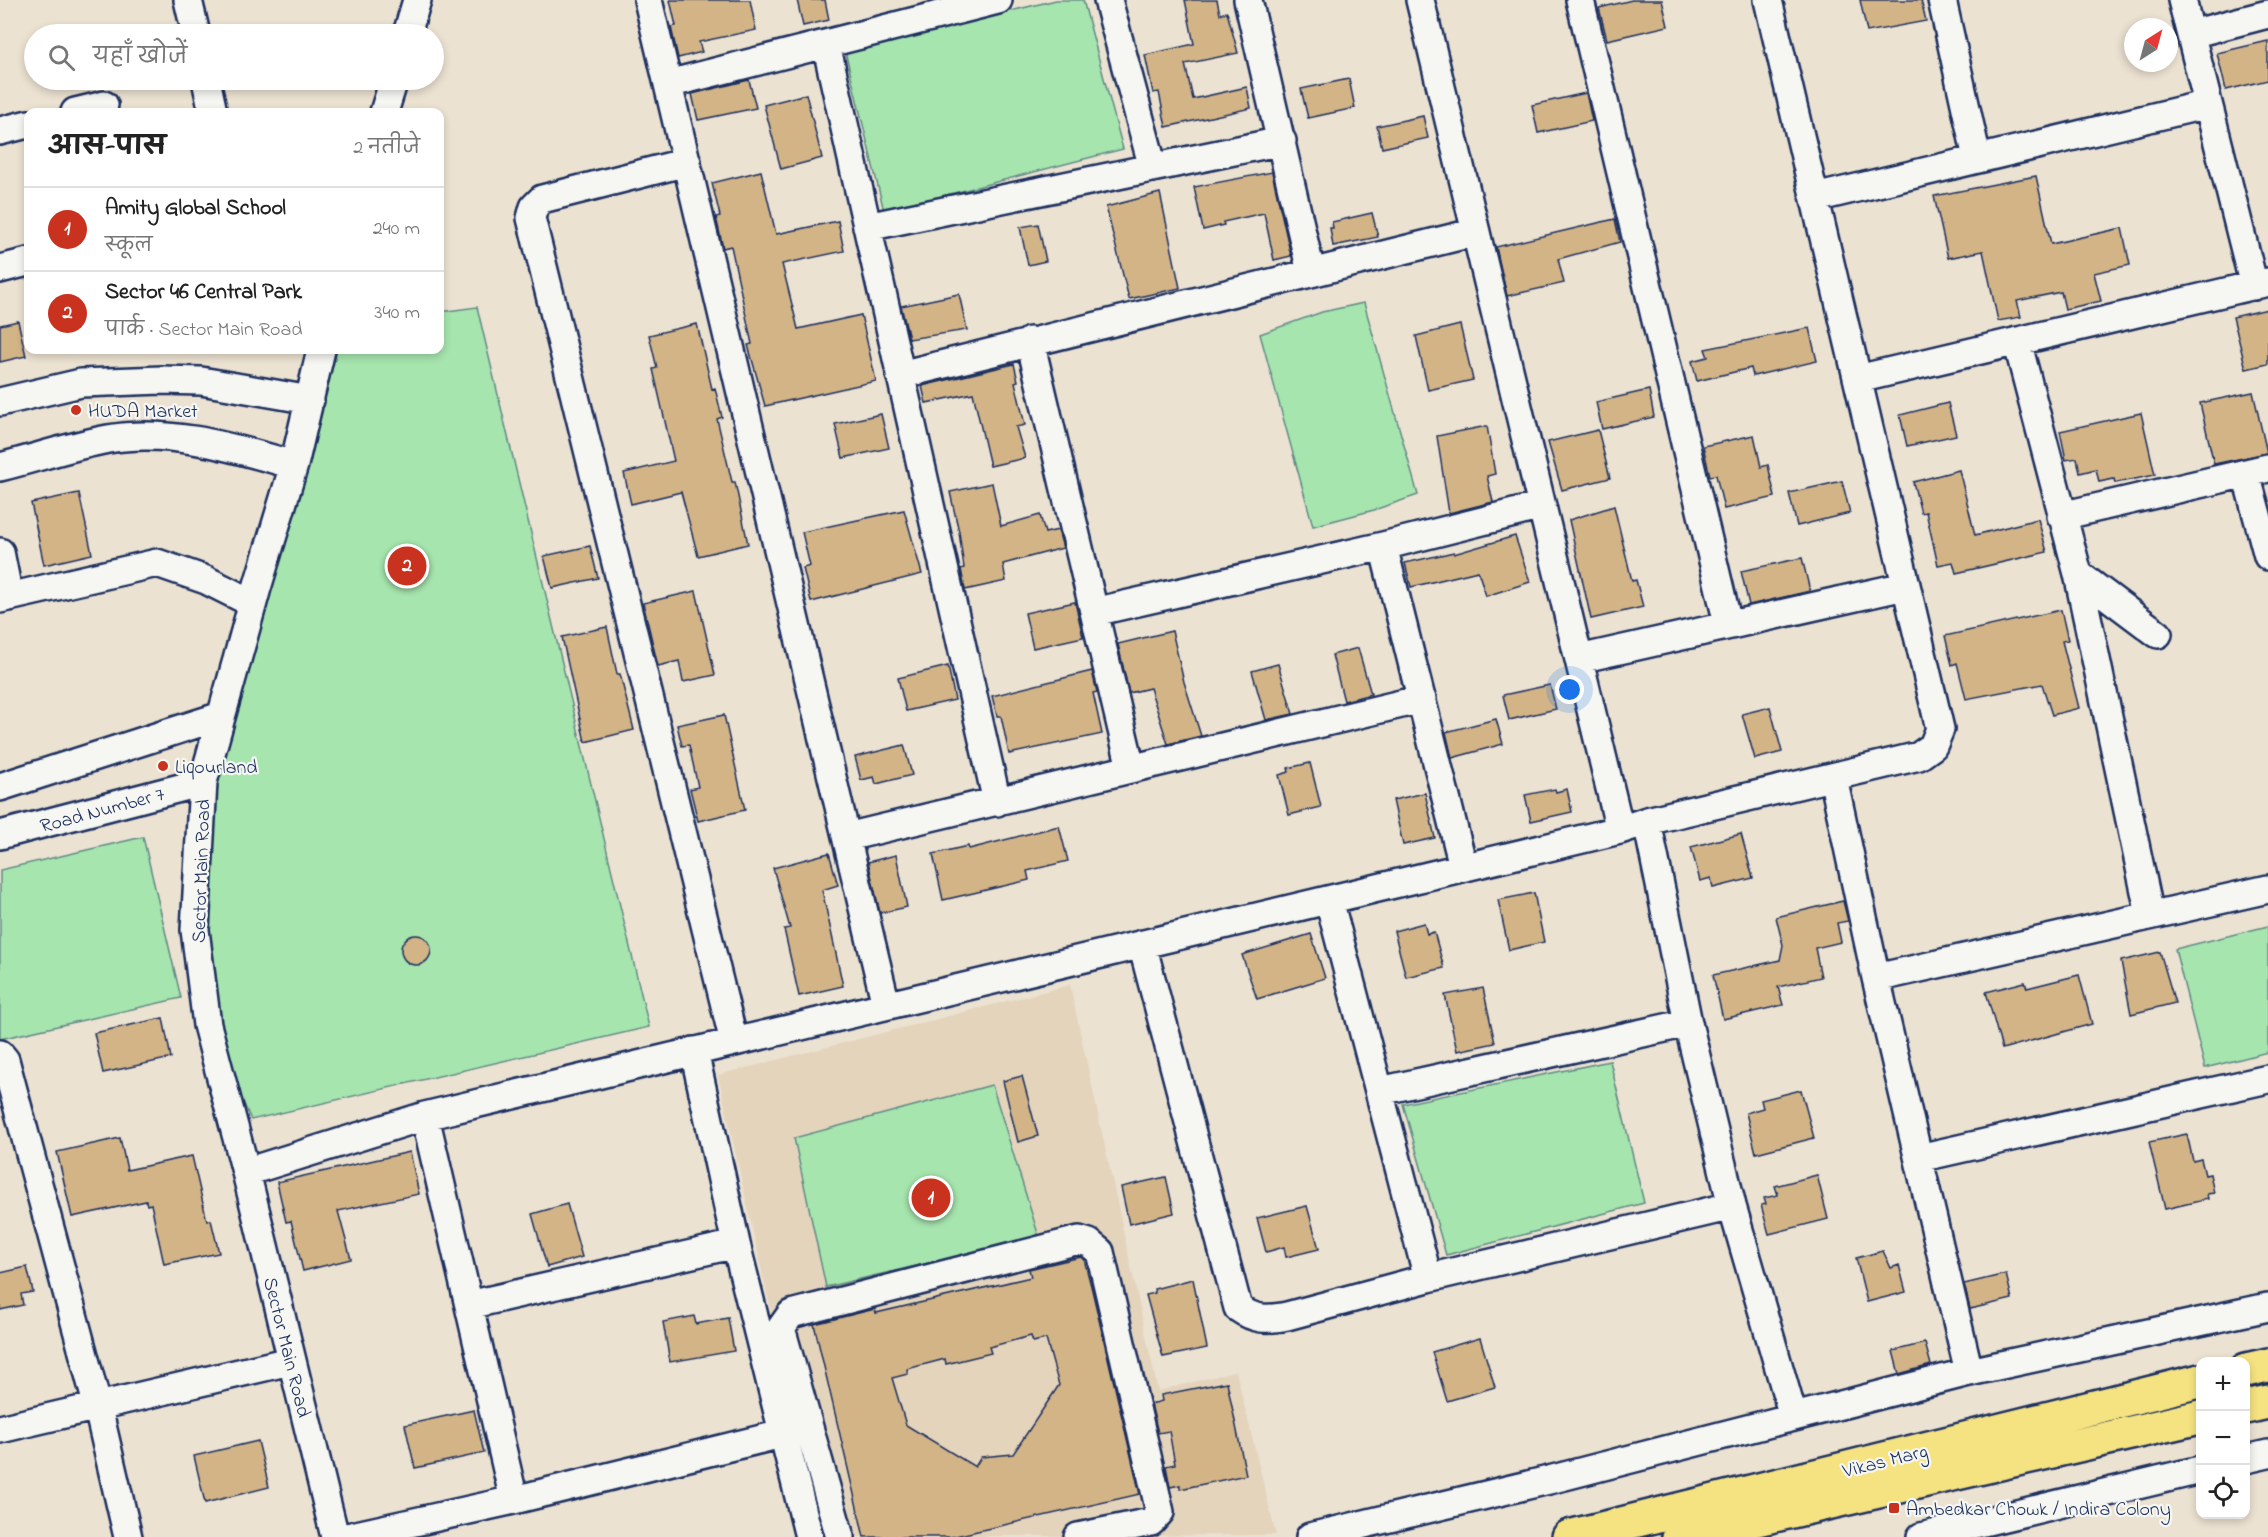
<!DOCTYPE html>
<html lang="hi">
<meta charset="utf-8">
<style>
:root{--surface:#fff;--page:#f6f6f6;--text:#222;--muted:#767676;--line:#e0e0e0;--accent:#c8321e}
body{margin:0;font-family:"Indie Flower","Playpen Sans Deva",sans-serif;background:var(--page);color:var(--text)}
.controls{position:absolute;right:18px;bottom:18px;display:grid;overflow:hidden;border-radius:12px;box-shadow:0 3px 9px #0003}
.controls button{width:54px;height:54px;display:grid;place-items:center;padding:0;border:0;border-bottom:2px solid var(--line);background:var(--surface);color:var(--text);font:30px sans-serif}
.compass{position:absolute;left:2124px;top:18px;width:54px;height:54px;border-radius:50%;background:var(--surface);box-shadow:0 3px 9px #0003;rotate:36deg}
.you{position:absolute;left:1570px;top:690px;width:21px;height:21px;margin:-15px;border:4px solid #fff;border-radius:50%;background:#1a73e8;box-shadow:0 0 0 9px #1a73e833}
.badge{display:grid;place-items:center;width:39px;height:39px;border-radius:50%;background:var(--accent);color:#fff;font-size:20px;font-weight:700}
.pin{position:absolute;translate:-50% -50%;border:3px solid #fff;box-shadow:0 2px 6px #0006}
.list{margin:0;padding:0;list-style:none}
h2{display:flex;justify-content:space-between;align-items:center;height:78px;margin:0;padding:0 24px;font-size:26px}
h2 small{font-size:20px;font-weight:400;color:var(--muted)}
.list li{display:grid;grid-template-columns:39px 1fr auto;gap:18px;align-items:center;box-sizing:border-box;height:84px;padding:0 24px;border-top:2px solid var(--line)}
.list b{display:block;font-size:22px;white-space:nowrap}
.list p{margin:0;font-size:20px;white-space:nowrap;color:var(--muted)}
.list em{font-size:20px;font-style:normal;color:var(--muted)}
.icon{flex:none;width:33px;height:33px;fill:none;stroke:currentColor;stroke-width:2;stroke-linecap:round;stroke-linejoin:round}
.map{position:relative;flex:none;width:2268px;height:1537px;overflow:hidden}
.search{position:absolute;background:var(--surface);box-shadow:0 3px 9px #0003;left:24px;top:24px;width:420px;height:66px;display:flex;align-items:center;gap:15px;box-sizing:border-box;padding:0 21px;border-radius:33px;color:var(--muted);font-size:22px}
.panel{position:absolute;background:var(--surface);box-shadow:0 3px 9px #0003;left:24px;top:108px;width:420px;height:246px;border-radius:12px}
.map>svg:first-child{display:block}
.built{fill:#e4d4bc}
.green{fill:#a6e5ae;stroke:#608a86;stroke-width:1.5}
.building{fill:#d3b487;stroke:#1b2f5e;stroke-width:1.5;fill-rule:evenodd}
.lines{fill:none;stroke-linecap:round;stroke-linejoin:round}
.minor-casing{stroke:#1b2f5e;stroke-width:32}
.major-casing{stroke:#1b2f5e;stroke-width:38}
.minor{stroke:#f6f6f2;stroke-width:27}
.major{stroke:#f5e381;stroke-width:33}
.poi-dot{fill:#c8321e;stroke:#f6f6f2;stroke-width:2}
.labels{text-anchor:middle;stroke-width:4.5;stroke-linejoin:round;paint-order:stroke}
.poi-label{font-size:20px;fill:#1b2f5e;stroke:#f6f6f2;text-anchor:start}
.street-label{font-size:20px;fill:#1b2f5e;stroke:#f6f6f2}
</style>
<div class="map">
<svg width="2268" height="1537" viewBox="0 0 2268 1537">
<rect width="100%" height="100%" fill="#ece2d2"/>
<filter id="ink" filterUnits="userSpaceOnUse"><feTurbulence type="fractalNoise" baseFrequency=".0167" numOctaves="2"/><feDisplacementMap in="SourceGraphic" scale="12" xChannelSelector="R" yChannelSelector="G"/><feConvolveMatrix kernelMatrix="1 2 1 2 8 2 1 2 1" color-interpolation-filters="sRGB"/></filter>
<g filter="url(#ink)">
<!-- built -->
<path class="built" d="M 1070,985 L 1158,1391 L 1236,1371 L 1276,1535 L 828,1537 L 773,1321 L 718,1075 Z"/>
<!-- green -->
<path class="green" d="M 1056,0 L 1083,0 L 1123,149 L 884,211 L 845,51 Z
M 1364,303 L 1418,495 L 1374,510 L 1313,526 L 1260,334 L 1322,312 Z
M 477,307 L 649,1027 L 251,1120 L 222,1053 L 215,968 L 202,870 L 214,782 L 336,350 L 440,350 L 440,312 Z
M 143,837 L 181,998 L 0,1039 L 0,870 Z
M 2268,926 L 2268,1052 L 2205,1068 L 2175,949 Z
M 1610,1061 L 1644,1203 L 1446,1255 L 1403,1104 Z
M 992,1085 L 1039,1237 L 826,1287 L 794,1138 Z"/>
<!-- building -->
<path class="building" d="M 670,0 L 750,0 L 756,30 L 699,42 L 702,52 L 678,58 L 671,27 L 676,26 Z
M 797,0 L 825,0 L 829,20 L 803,26 Z
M 1185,0 L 1217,0 L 1220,14 L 1227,12 L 1238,53 L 1185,64 L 1193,99 L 1247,87 L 1251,108 L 1166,127 L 1159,92 L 1153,93 L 1145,55 L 1194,44 Z
M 1632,0 L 1662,0 L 1668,26 L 1607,40 L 1599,8 Z
M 1860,0 L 1921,0 L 1926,21 L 1867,32 Z
M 2268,41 L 2268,80 L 2226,90 L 2217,53 Z
M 1349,79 L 1355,108 L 1308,118 L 1301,89 Z
M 749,80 L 756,108 L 698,120 L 692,94 Z
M 1586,93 L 1592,121 L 1538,133 L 1532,105 Z
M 806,94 L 822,158 L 781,169 L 764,105 Z
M 1423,116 L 1428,138 L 1382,148 L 1377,126 Z
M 761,171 L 776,234 L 838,221 L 844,251 L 782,264 L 798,329 L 861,315 L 876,381 L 765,406 L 748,345 L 752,344 L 731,246 L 723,248 L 716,217 L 720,216 L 712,183 Z
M 1272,172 L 1291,256 L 1274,260 L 1264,213 L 1223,222 L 1224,225 L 1203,230 L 1194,187 Z
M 2036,176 L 2051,244 L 2122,228 L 2130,265 L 2094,273 L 2101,301 L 2065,309 L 2061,292 L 2017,301 L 2021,317 L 1998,321 L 1983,251 L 1948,258 L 1934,196 Z
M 1160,193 L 1180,288 L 1129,299 L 1106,207 Z
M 1372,213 L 1378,237 L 1333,246 L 1330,228 L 1333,228 L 1332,222 Z
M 1615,219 L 1620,242 L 1558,259 L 1564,283 L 1507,296 L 1496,247 Z
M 1038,224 L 1046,261 L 1028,265 L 1020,227 Z
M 959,294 L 967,330 L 909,339 L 901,306 Z
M 2268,309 L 2268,364 L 2246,369 L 2233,317 Z
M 18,321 L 26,356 L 0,362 L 0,325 Z
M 697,324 L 712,389 L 715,388 L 722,417 L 717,419 L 732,482 L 735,482 L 748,544 L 698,556 L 681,492 L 631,504 L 624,473 L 674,461 L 653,369 L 657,368 L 649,335 Z
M 1460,325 L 1473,380 L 1428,390 L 1416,336 Z
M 1809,328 L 1817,361 L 1753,376 L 1751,368 L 1697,381 L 1692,361 L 1708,357 L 1705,349 Z
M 1014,364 L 1018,381 L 1015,382 L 1025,425 L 1016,427 L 1025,458 L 990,466 L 973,393 L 926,403 L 922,386 Z
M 1649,390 L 1654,417 L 1602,429 L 1596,402 Z
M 2253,392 L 2267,453 L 2214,464 L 2200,403 Z
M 1948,403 L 1956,435 L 1907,446 L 1900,415 Z
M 2141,413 L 2155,475 L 2115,483 L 2114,479 L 2099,482 L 2096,469 L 2080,473 L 2077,458 L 2066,460 L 2060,431 Z
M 881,414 L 889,448 L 843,458 L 835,424 Z
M 1487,426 L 1495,474 L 1487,476 L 1493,502 L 1449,513 L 1437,436 Z
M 1598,430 L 1610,478 L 1562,490 L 1548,442 Z
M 1754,435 L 1761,467 L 1768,465 L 1775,497 L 1724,509 L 1716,475 L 1710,476 L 1703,446 Z
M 1959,470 L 1975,535 L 2038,519 L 2047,552 L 1956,573 L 1953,562 L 1938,565 L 1926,512 L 1921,513 L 1913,482 Z
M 1842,481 L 1850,513 L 1797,526 L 1789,493 Z
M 992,483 L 1001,526 L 1040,515 L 1045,533 L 1058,530 L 1063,548 L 1003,564 L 1006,581 L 965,590 L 961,569 L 964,568 L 959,532 L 950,492 Z
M 79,493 L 92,554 L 44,565 L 31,503 Z
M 1614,506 L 1632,581 L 1636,580 L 1643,607 L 1591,619 L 1569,520 Z
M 904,510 L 922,574 L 811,602 L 803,568 L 810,566 L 802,532 Z
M 1515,536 L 1530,582 L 1486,596 L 1478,571 L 1411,587 L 1405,563 L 1454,552 L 1454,554 Z
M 590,546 L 598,578 L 552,588 L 544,556 Z
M 1802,558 L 1810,591 L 1749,605 L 1741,571 Z
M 696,591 L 715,675 L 683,682 L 679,661 L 658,666 L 643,603 Z
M 1075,602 L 1083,637 L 1033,648 L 1025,613 Z
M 2061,610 L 2068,640 L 2062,641 L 2079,708 L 2052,715 L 2042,684 L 1966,699 L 1957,663 L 1952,665 L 1945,636 Z
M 607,627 L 617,674 L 620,674 L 634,730 L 585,742 L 562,637 Z
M 1172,631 L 1184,682 L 1201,736 L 1168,744 L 1150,688 L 1129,693 L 1118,644 Z
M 1358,648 L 1371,694 L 1344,701 L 1332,655 Z
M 1278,664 L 1293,714 L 1266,720 L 1252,671 Z
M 948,666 L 955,700 L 906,711 L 898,678 Z
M 1092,671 L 1097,692 L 1093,693 L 1102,734 L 1009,754 L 1001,716 L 997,716 L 992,696 Z
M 1550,685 L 1556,709 L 1509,720 L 1503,695 Z
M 1770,707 L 1782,752 L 1755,759 L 1742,714 Z
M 724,715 L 745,810 L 698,821 L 690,789 L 698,787 L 689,745 L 682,746 L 677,725 Z
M 1496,719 L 1503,744 L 1452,758 L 1446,732 Z
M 904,745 L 912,775 L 876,784 L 874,777 L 861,780 L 855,757 Z
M 1310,763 L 1321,807 L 1289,815 L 1279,775 L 1289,772 L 1288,768 Z
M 1555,789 L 1556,792 L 1567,789 L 1572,812 L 1531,821 L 1525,795 Z
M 1425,793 L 1435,838 L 1403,845 L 1393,800 Z
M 1059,826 L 1068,861 L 1027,871 L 1029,880 L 943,900 L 933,854 L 968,846 L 969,849 Z
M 1741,834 L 1753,878 L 1713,888 L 1711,878 L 1700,881 L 1691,847 Z
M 829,853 L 838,885 L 822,890 L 843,986 L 799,996 L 784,929 L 790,928 L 773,868 Z
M 896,855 L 907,907 L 880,913 L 868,862 Z
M 1534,893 L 1544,942 L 1509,950 L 1498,900 Z
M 1843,901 L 1848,921 L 1837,923 L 1841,942 L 1815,948 L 1821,977 L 1778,987 L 1783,1005 L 1723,1019 L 1713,975 L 1780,960 L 1783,945 L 1776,917 Z
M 1424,923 L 1427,934 L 1434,932 L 1444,968 L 1406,977 L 1394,931 Z
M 1311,934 L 1325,978 L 1257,999 L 1242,955 Z
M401 950a15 15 0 1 1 30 0a15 15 0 1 1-30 0Z
M 2160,952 L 2175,1003 L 2131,1014 L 2121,961 Z
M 2079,975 L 2092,1024 L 2002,1049 L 1986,992 L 2025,982 L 2027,988 Z
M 1483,988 L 1495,1043 L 1457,1051 L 1445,995 Z
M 163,1018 L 171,1058 L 103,1073 L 94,1033 Z
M 1022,1076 L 1038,1136 L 1018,1142 L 1003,1081 Z
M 1801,1090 L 1814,1138 L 1756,1153 L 1746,1113 L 1763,1108 L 1761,1100 Z
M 2187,1134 L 2193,1161 L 2201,1159 L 2205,1175 L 2210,1174 L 2214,1193 L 2207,1194 L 2208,1199 L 2165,1209 L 2149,1142 Z
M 120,1138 L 127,1170 L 192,1156 L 207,1221 L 211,1220 L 219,1253 L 164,1264 L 151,1204 L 147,1205 L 146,1201 L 72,1217 L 57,1152 Z
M 410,1152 L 419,1194 L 338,1211 L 351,1259 L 303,1271 L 291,1221 L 286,1222 L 277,1182 Z
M 1817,1175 L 1828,1219 L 1769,1234 L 1761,1205 L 1766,1204 L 1764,1198 L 1778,1195 L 1775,1186 Z
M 1166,1177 L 1174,1213 L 1129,1224 L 1121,1187 Z
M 567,1204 L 582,1257 L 547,1267 L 532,1214 Z
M 1307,1206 L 1319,1249 L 1286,1257 L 1284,1247 L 1266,1252 L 1257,1218 Z
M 1883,1251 L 1891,1268 L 1899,1265 L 1906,1292 L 1867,1302 L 1856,1258 Z
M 1081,1257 L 1084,1259 L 1092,1290 L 1140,1494 L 951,1537 L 864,1537 L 814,1324 L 875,1309 L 876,1313 L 1031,1277 L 1029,1269 ZM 1031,1336 L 1033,1342 L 1046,1339 L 1059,1385 L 1013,1454 L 981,1457 L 975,1467 L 906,1425 L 892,1378 L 908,1374 L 907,1369 L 945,1359 L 946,1364 L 991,1353 L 989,1347 Z
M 27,1267 L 33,1292 L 21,1294 L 23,1305 L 0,1310 L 0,1273 Z
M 2006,1274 L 2012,1299 L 1970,1309 L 1964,1284 Z
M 1193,1279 L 1207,1348 L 1163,1357 L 1146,1295 L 1155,1293 L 1154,1289 Z
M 694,1316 L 696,1324 L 728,1318 L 734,1351 L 670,1362 L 663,1322 Z
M 1480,1338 L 1495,1387 L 1447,1401 L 1432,1352 Z
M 1925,1343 L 1931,1365 L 1899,1374 L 1893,1351 Z
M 1227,1382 L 1246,1475 L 1180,1489 L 1180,1485 L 1170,1487 L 1166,1466 L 1175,1464 L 1169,1431 L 1158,1433 L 1151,1404 L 1162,1401 L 1161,1395 Z
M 474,1410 L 484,1453 L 415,1468 L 405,1425 Z
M 258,1441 L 269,1487 L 205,1503 L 194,1456 Z"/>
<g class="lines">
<!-- minor casing -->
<g class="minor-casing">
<path id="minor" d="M 188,0 L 196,34
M 648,0 L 886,1005
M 1108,0 L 1153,168
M 1248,0 L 1311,272
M 1420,0 L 1620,830
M 1580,0 L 1728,624
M 1942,0 L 1977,158
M 2182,0 L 2254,286
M 407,34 L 417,0
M 2191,34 L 2268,14
M 826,44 L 997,802
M 206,80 L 213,112
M 668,84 L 998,0
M 75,112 L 104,105
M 384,112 L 394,80
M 0,131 L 28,124
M 687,162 L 542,199 L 534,207 L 531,218 L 734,1042
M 1815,198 L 2208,104
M 867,227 L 1282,141
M 0,269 L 28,262
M 1030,341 L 1131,768
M 2017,341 L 2078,574 L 2150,915
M 321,350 L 294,465 L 257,588 L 203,782 L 195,930 L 207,1025 L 246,1172 L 335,1537
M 900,375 L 1476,232
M 1858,379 L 2268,282
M 0,402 L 81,383 L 162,380 L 201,381 L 310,400
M 0,467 C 36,458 71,446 108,439 C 171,428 234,448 294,465
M 2246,474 L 2268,556
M 2061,516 L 2268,468
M 1383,546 L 1463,866
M 0,552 L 9,597
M 2078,574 L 2158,634
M 0,599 L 157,563 L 206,580 L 252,603
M 1094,612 L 1383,546 L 1542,506
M 1579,659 L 1905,586
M 1833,777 L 1876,978 L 1969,1372
M 0,787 L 221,716
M 1647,821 L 1688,1023 L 1732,1206 L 1793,1416
M 0,835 L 203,782
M 847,837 L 1422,699
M 1329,900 L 1428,1278
M 1142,944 L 1238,1308 C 1255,1320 1267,1320 1287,1316 L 1428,1278 L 1732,1206
M 1876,978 L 2268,889
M 694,1051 L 736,1244 L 809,1537
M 0,1054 L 5,1060 L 98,1408 L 128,1537
M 1380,1091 L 1688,1023
M 425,1116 L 514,1500
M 1919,1158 L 2268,1079
M 246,1172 L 425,1116 L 1620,830 L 1647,821 L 1919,756 L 1933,746 L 1940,729 L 1768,0
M 469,1305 L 736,1244
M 0,1429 L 290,1361
M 2246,1459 L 2268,1454
M 347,1537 L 514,1500 L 782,1434
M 840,1537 L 781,1328 L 791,1314 L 1079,1240 L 1089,1243 L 1100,1252 L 1160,1512 L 1151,1522 L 1078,1537
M 1310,1537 L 1553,1479 L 1969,1372 L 2268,1307
M 1921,1537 L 2200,1470"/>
</g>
<!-- major casing -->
<g class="major-casing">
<path id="major" d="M 2246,1370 L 2268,1365
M 2246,1407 L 2268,1402
M 1569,1537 L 2200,1381
M 1679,1537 L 2200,1417"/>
</g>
<!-- minor -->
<use href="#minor" class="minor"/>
<!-- major -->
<use href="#major" class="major"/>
</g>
</g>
<!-- markers -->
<g class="poi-dot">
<circle cx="76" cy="410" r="6"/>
<circle cx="163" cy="766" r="6"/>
<rect x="1888" y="1502" width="12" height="12" rx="3"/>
</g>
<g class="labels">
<!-- poi labels -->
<g class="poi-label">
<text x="88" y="417">HUDA Market</text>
<text x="175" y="773">Liqourland</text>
<text x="1906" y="1515">Ambedkar Chowk / Indira Colony</text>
</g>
<!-- street labels -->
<g class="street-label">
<text transform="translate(102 809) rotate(-15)" y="7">Road Number 7</text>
<text transform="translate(200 871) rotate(-88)" y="7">Sector Main Road</text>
<text transform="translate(288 1347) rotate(76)" y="7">Sector Main Road</text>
<text transform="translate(1885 1460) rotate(-14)" y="7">Vikas Marg</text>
</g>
</g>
</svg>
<div class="controls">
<button>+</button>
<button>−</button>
<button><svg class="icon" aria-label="locate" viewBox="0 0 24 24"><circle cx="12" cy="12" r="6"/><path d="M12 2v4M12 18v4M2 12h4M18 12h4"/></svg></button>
</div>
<svg class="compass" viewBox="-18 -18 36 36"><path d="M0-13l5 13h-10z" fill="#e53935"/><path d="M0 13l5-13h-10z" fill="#767676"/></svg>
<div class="you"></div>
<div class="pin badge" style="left:931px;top:1198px">1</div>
<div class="pin badge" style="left:407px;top:566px">2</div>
<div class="search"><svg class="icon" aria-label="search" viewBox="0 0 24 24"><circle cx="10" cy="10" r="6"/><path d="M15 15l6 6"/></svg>यहाँ खोजें</div>
<section class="panel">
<h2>आस-पास<small>2 नतीजे</small></h2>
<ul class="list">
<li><span class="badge">1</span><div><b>Amity Global School</b><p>स्कूल</p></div><em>240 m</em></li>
<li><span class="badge">2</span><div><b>Sector 46 Central Park</b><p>पार्क · Sector Main Road</p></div><em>340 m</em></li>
</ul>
</section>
</div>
